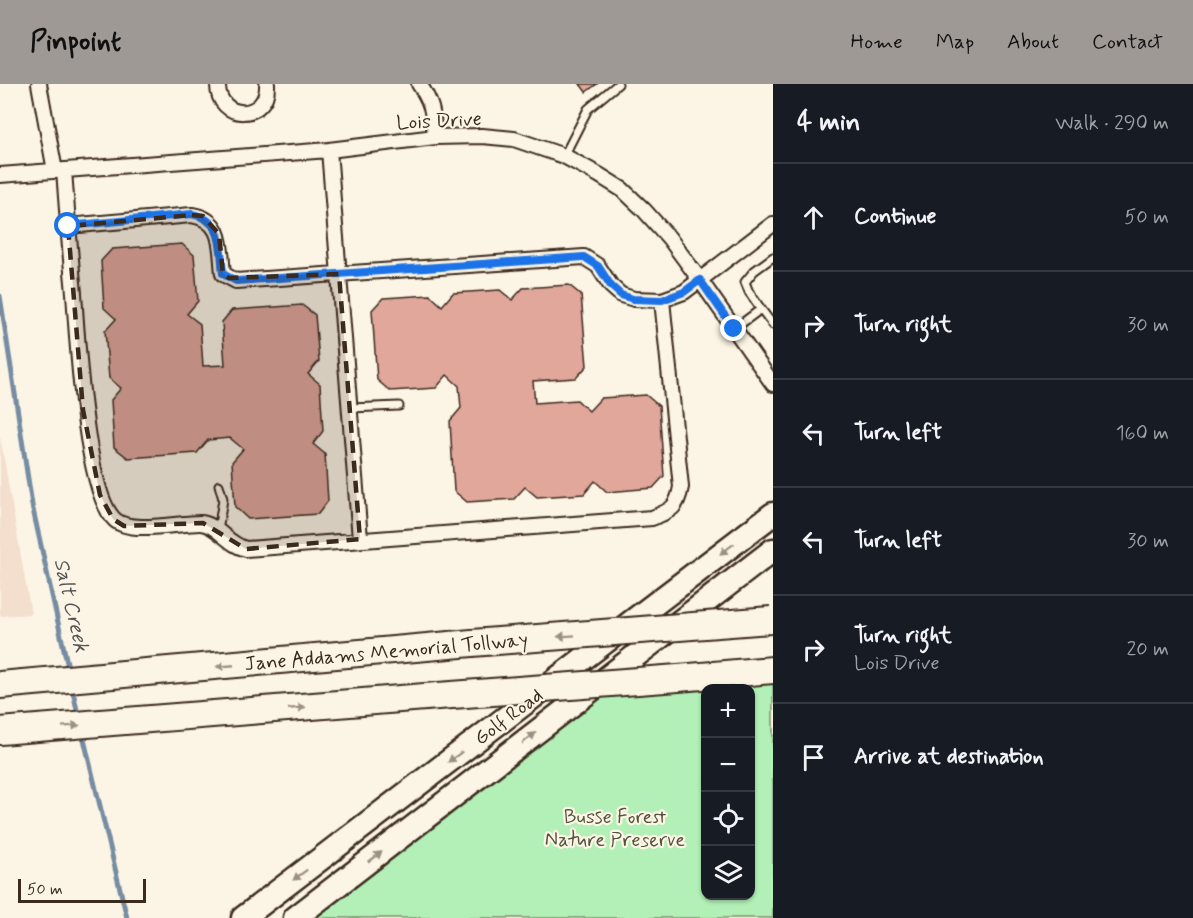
<!DOCTYPE html>
<meta charset="utf-8">
<style>
:root{--surface:#171b24;--page:#20242c;--text:#f1f3f6;--muted:#9ea1a6;--line:#363941;--accent:#9f9995}
body{margin:0;font-family:Mynerve,sans-serif;background:var(--page);color:var(--text)}
.controls{position:absolute;right:18px;bottom:18px;display:grid;overflow:hidden;border-radius:12px;box-shadow:0 2px 4px #0004}
.controls button{width:54px;height:54px;display:grid;place-items:center;padding:0;border:0;border-bottom:2px solid var(--line);background:var(--surface);color:var(--text);font:30px sans-serif}
.scale{position:absolute;left:18px;bottom:15px;width:128px;box-sizing:border-box;padding-left:6px;border:3px solid #3b2a1e;border-top:0;font-size:16px;line-height:21px;white-space:nowrap;color:#3b2a1e;-webkit-text-stroke:4px #fcf5e5;paint-order:stroke}
.stop{position:absolute;width:18px;height:18px;margin:-14px;border:4px solid #1a73e8;border-radius:50%;background:#fff}
.stop.end{background:#1a73e8;border-color:#fff;box-shadow:0 2px 6px #0008}
.list{margin:0;padding:0;list-style:none}
h2{display:flex;justify-content:space-between;align-items:center;height:78px;margin:0;padding:0 24px;font-size:26px}
h2 small{font-size:20px;font-weight:400;color:var(--muted)}
.list li{display:grid;grid-template-columns:39px 1fr auto;gap:18px;align-items:center;box-sizing:border-box;height:108px;padding:0 24px;border-top:2px solid var(--line)}
.list b{display:block;font-size:22px;white-space:nowrap}
.list p{margin:0;font-size:20px;white-space:nowrap;color:var(--muted)}
.list em{font-size:20px;font-style:normal;color:var(--muted)}
.icon{flex:none;width:33px;height:33px;fill:none;stroke:currentColor;stroke-width:2;stroke-linecap:round;stroke-linejoin:round}
.map{position:relative;flex:none;width:773px;height:834px;overflow:hidden}
header{display:flex;align-items:center;gap:36px;box-sizing:border-box;height:84px;padding:0 30px;background:var(--accent);color:#111}
header strong{font-size:28px}
nav{display:flex;gap:33px;margin-inline-start:auto;font-size:21px}
main{display:flex}
aside{flex:1;background:var(--surface)}
.map>svg:first-child{display:block}
.built{fill:#f4dece}
.green{fill:#b2f0b7;stroke:#768d6a;stroke-width:1.5;fill-rule:evenodd}
.lines{fill:none;stroke-linecap:round;stroke-linejoin:round}
.stream{stroke:#768ca2;stroke-width:5}
.building{fill:#e0a79a;stroke:#3b2a1e;stroke-width:1.5}
.service-casing{stroke:#3b2a1e;stroke-width:11}
.minor-casing{stroke:#3b2a1e;stroke-width:18}
.primary-casing{stroke:#3b2a1e;stroke-width:27}
.motorway-casing{stroke:#3b2a1e;stroke-width:30}
.service{stroke:#fcf5e5;stroke-width:7}
.minor{stroke:#fcf5e5;stroke-width:14}
.primary{stroke:#fcf5e5;stroke-width:22}
.motorway{stroke:#fcf5e5;stroke-width:26}
.motorway-bridge-casing{stroke:#3b2a1e;stroke-width:30;stroke-linecap:butt}
.motorway-bridge{stroke:#fcf5e5;stroke-width:26}
.oneway{fill:#9c9082}
.route{stroke:#1a73e8;stroke-width:8}
.marked{fill:#3b2a1e;fill-opacity:0.2;stroke:#3b2a1e;stroke-width:4.5;stroke-dasharray:12 8;stroke-linejoin:round}
.labels{text-anchor:middle;stroke-width:4.5;stroke-linejoin:round;paint-order:stroke}
.street-label{font-size:20px;fill:#3b2a1e;stroke:#fcf5e5}
.park-label{font-size:20px;fill:#53523d;stroke:#fcf5e5}
.water-label{font-size:21px;font-style:italic;fill:#545355;stroke:#fcf5e5}
</style>
<header>
<strong>Pinpoint</strong>
<nav><a>Home</a><a>Map</a><a>About</a><a>Contact</a></nav>
</header>
<main>
<div class="map">
<svg width="773" height="834" viewBox="0 0 773 834">
<rect width="100%" height="100%" fill="#fcf5e5"/>
<filter id="ink" filterUnits="userSpaceOnUse"><feTurbulence type="fractalNoise" baseFrequency=".0167" numOctaves="2"/><feDisplacementMap in="SourceGraphic" scale="12" xChannelSelector="R" yChannelSelector="G"/><feConvolveMatrix kernelMatrix="1 2 1 2 8 2 1 2 1" color-interpolation-filters="sRGB"/></filter>
<g filter="url(#ink)">
<!-- built -->
<path class="built" d="M 0,352 L 31,530 L 0,532 Z"/>
<!-- green -->
<path class="green" d="M 773,588 L 773,834 L 295,834 L 600,601 ZM 706,604 L 750,604 L 750,812 L 706,812 Z"/>
<g class="lines">
<!-- stream -->
<path class="stream" d="M 0,212 L 32,421 L 69,588
M 72,603 L 79,635
M 82,647 L 127,834"/>
</g>
<!-- building -->
<path class="building" d="M 580,0 L 597,0 L 586,8 Z
M 182,160 L 194,171 L 198,217 L 187,230 L 200,240 L 203,282 L 225,281 L 222,238 L 232,226 L 302,221 L 315,231 L 319,277 L 308,290 L 320,300 L 323,347 L 313,360 L 325,370 L 328,417 L 318,430 L 248,435 L 235,423 L 232,378 L 243,365 L 230,354 L 208,356 L 197,369 L 128,374 L 114,363 L 111,316 L 121,304 L 109,294 L 105,247 L 116,235 L 104,224 L 101,177 L 112,165 Z
M 569,201 L 581,211 L 587,282 L 576,294 L 533,297 L 535,319 L 577,316 L 589,327 L 601,314 L 646,311 L 659,322 L 664,392 L 653,404 L 607,408 L 595,397 L 584,410 L 537,413 L 525,403 L 514,415 L 467,418 L 454,407 L 450,337 L 461,324 L 459,302 L 447,291 L 436,304 L 390,307 L 377,296 L 372,226 L 383,214 L 430,211 L 442,222 L 453,209 L 500,206 L 512,216 L 523,204 Z"/>
<g class="lines">
<!-- service casing -->
<g class="service-casing">
<path id="service" d="M 564,72 L 588,25 L 618,0
M 761,225 L 773,241
M 734,245 L 761,225 L 749,208 L 745,198 L 754,187 L 773,173
M 350,324 L 399,322
M 218,447 L 223,415 L 219,401"/>
</g>
<!-- minor casing -->
<g class="minor-casing">
<path id="minor" d="M 39,0 L 55,87
M 218,0 C 217,38 269,37 267,0
M 419,0 C 433,20 433,30 435,53
M 329,66 L 360,455
M 64,86 C 67,127 70,168 74,209 C 77,253 85,409 115,436 C 131,450 178,439 200,439 C 216,439 228,461 246,465 L 652,434 C 672,426 677,424 681,403 L 662,216
M 0,91 L 329,66 L 435,53 L 482,52 L 514,55 L 564,72 L 599,91 L 623,106 L 644,126 L 669,154 L 700,196 L 773,300
M 68,142 L 192,131 C 224,136 220,164 223,190 L 236,197 L 584,173 L 598,182 L 611,202 L 621,211 L 634,215 L 662,216 L 684,208 L 773,140"/>
</g>
<!-- primary casing -->
<g class="primary-casing">
<path id="primary" d="M 243,834 L 773,430
M 295,834 L 773,466"/>
</g>
<!-- motorway casing -->
<g class="motorway-casing">
<path id="motorway" d="M 678,594 L 773,586
M 0,601 L 472,559
M 0,647 L 425,613"/>
</g>
<!-- service -->
<use href="#service" class="service"/>
<!-- minor -->
<use href="#minor" class="minor"/>
<!-- primary -->
<use href="#primary" class="primary"/>
<!-- motorway -->
<use href="#motorway" class="motorway"/>
<!-- motorway-bridge casing -->
<g class="motorway-bridge-casing">
<path id="motorway-bridge" d="M 472,559 L 771,536
M 425,613 L 678,594"/>
</g>
<!-- motorway-bridge -->
<use href="#motorway-bridge" class="motorway-bridge"/>
</g>
<!-- one-way arrows -->
<defs><path id="oneway-solid" d="M-6-.8H1V-3.2L6.5 0L1 3.2V.8H-6Z" transform="scale(1.5)"/></defs>
<g class="oneway">
<use href="#oneway-solid" transform="translate(727 465) rotate(143)"/>
<use href="#oneway-solid" transform="translate(566 552) rotate(176)"/>
<use href="#oneway-solid" transform="translate(225 582) rotate(175)"/>
<use href="#oneway-solid" transform="translate(297 624) rotate(-5)"/>
<use href="#oneway-solid" transform="translate(71 642) rotate(-4)"/>
<use href="#oneway-solid" transform="translate(529 654) rotate(-38)"/>
<use href="#oneway-solid" transform="translate(455 673) rotate(143)"/>
<use href="#oneway-solid" transform="translate(375 773) rotate(-38)"/>
<use href="#oneway-solid" transform="translate(300 791) rotate(143)"/>
</g>
</g>
<g class="lines" filter="url(#ink)">
<!-- route -->
<path class="route" d="M 68,142 L 192,130 C 224,136 220,164 223,190 L 236,197 L 584,173 L 598,182 L 611,202 L 621,211 L 633,215 L 662,216 L 684,208 L 700,196 L 734,245"/>
</g>
<!-- marked area -->
<path class="marked" d="M 192,131 L 203,132 L 219,150 L 223,190 L 229,194 L 339,190 L 360,455 L 246,465 L 203,439 L 124,442 L 113,435 L 100,411 L 83,326 L 68,142 Z"/>
<g class="labels">
<!-- street labels -->
<g class="street-label">
<text transform="translate(439 36) rotate(-3)" y="7">Lois Drive</text>
<text transform="translate(386 567) rotate(-5)" y="7">Jane Addams Memorial Tollway</text>
<text transform="translate(508 632) rotate(-37)" y="7">Golf Road</text>
</g>
<!-- park labels -->
<g class="park-label">
<text x="615" y="739">Busse Forest<tspan x="615" dy="23">Nature Preserve</tspan></text>
</g>
<!-- water labels -->
<g class="water-label">
<text transform="translate(72 521) rotate(77)" y="7">Salt Creek</text>
</g>
</g>
</svg>
<div class="controls">
<button>+</button>
<button>−</button>
<button><svg class="icon" aria-label="locate" viewBox="0 0 24 24"><circle cx="12" cy="12" r="6"/><path d="M12 2v4M12 18v4M2 12h4M18 12h4"/></svg></button>
<button><svg class="icon" aria-label="layers" viewBox="0 0 24 24"><path d="M12 4l9 5-9 5-9-5zM3 14l9 5 9-5"/></svg></button>
</div>
<div class="scale">50 m</div>
<div class="stop" style="left:68px;top:142px"></div>
<div class="stop end" style="left:734px;top:245px"></div>
</div>
<aside>
<h2>4 min<small>Walk · 290 m</small></h2>
<ul class="list">
<li><svg class="icon" aria-label="ahead" viewBox="0 0 24 24"><path d="M12 20V5M6 11l6-6 6 6"/></svg><div><b>Continue</b></div><em>50 m</em></li>
<li><svg class="icon" aria-label="right" viewBox="0 0 24 24"><path d="M7 20v-9h11M14 6l5 5-5 5"/></svg><div><b>Turn right</b></div><em>30 m</em></li>
<li><svg class="icon" aria-label="left" viewBox="0 0 24 24"><path d="M17 20v-9H6M10 6l-5 5 5 5"/></svg><div><b>Turn left</b></div><em>160 m</em></li>
<li><svg class="icon" aria-label="left" viewBox="0 0 24 24"><path d="M17 20v-9H6M10 6l-5 5 5 5"/></svg><div><b>Turn left</b></div><em>30 m</em></li>
<li><svg class="icon" aria-label="right" viewBox="0 0 24 24"><path d="M7 20v-9h11M14 6l5 5-5 5"/></svg><div><b>Turn right</b><p>Lois Drive</p></div><em>20 m</em></li>
<li><svg class="icon" aria-label="arrive" viewBox="0 0 24 24"><path d="M6 21V4h12l-3 4 3 4H6"/></svg><div><b>Arrive at destination</b></div></li>
</ul>
</aside>
</main>
